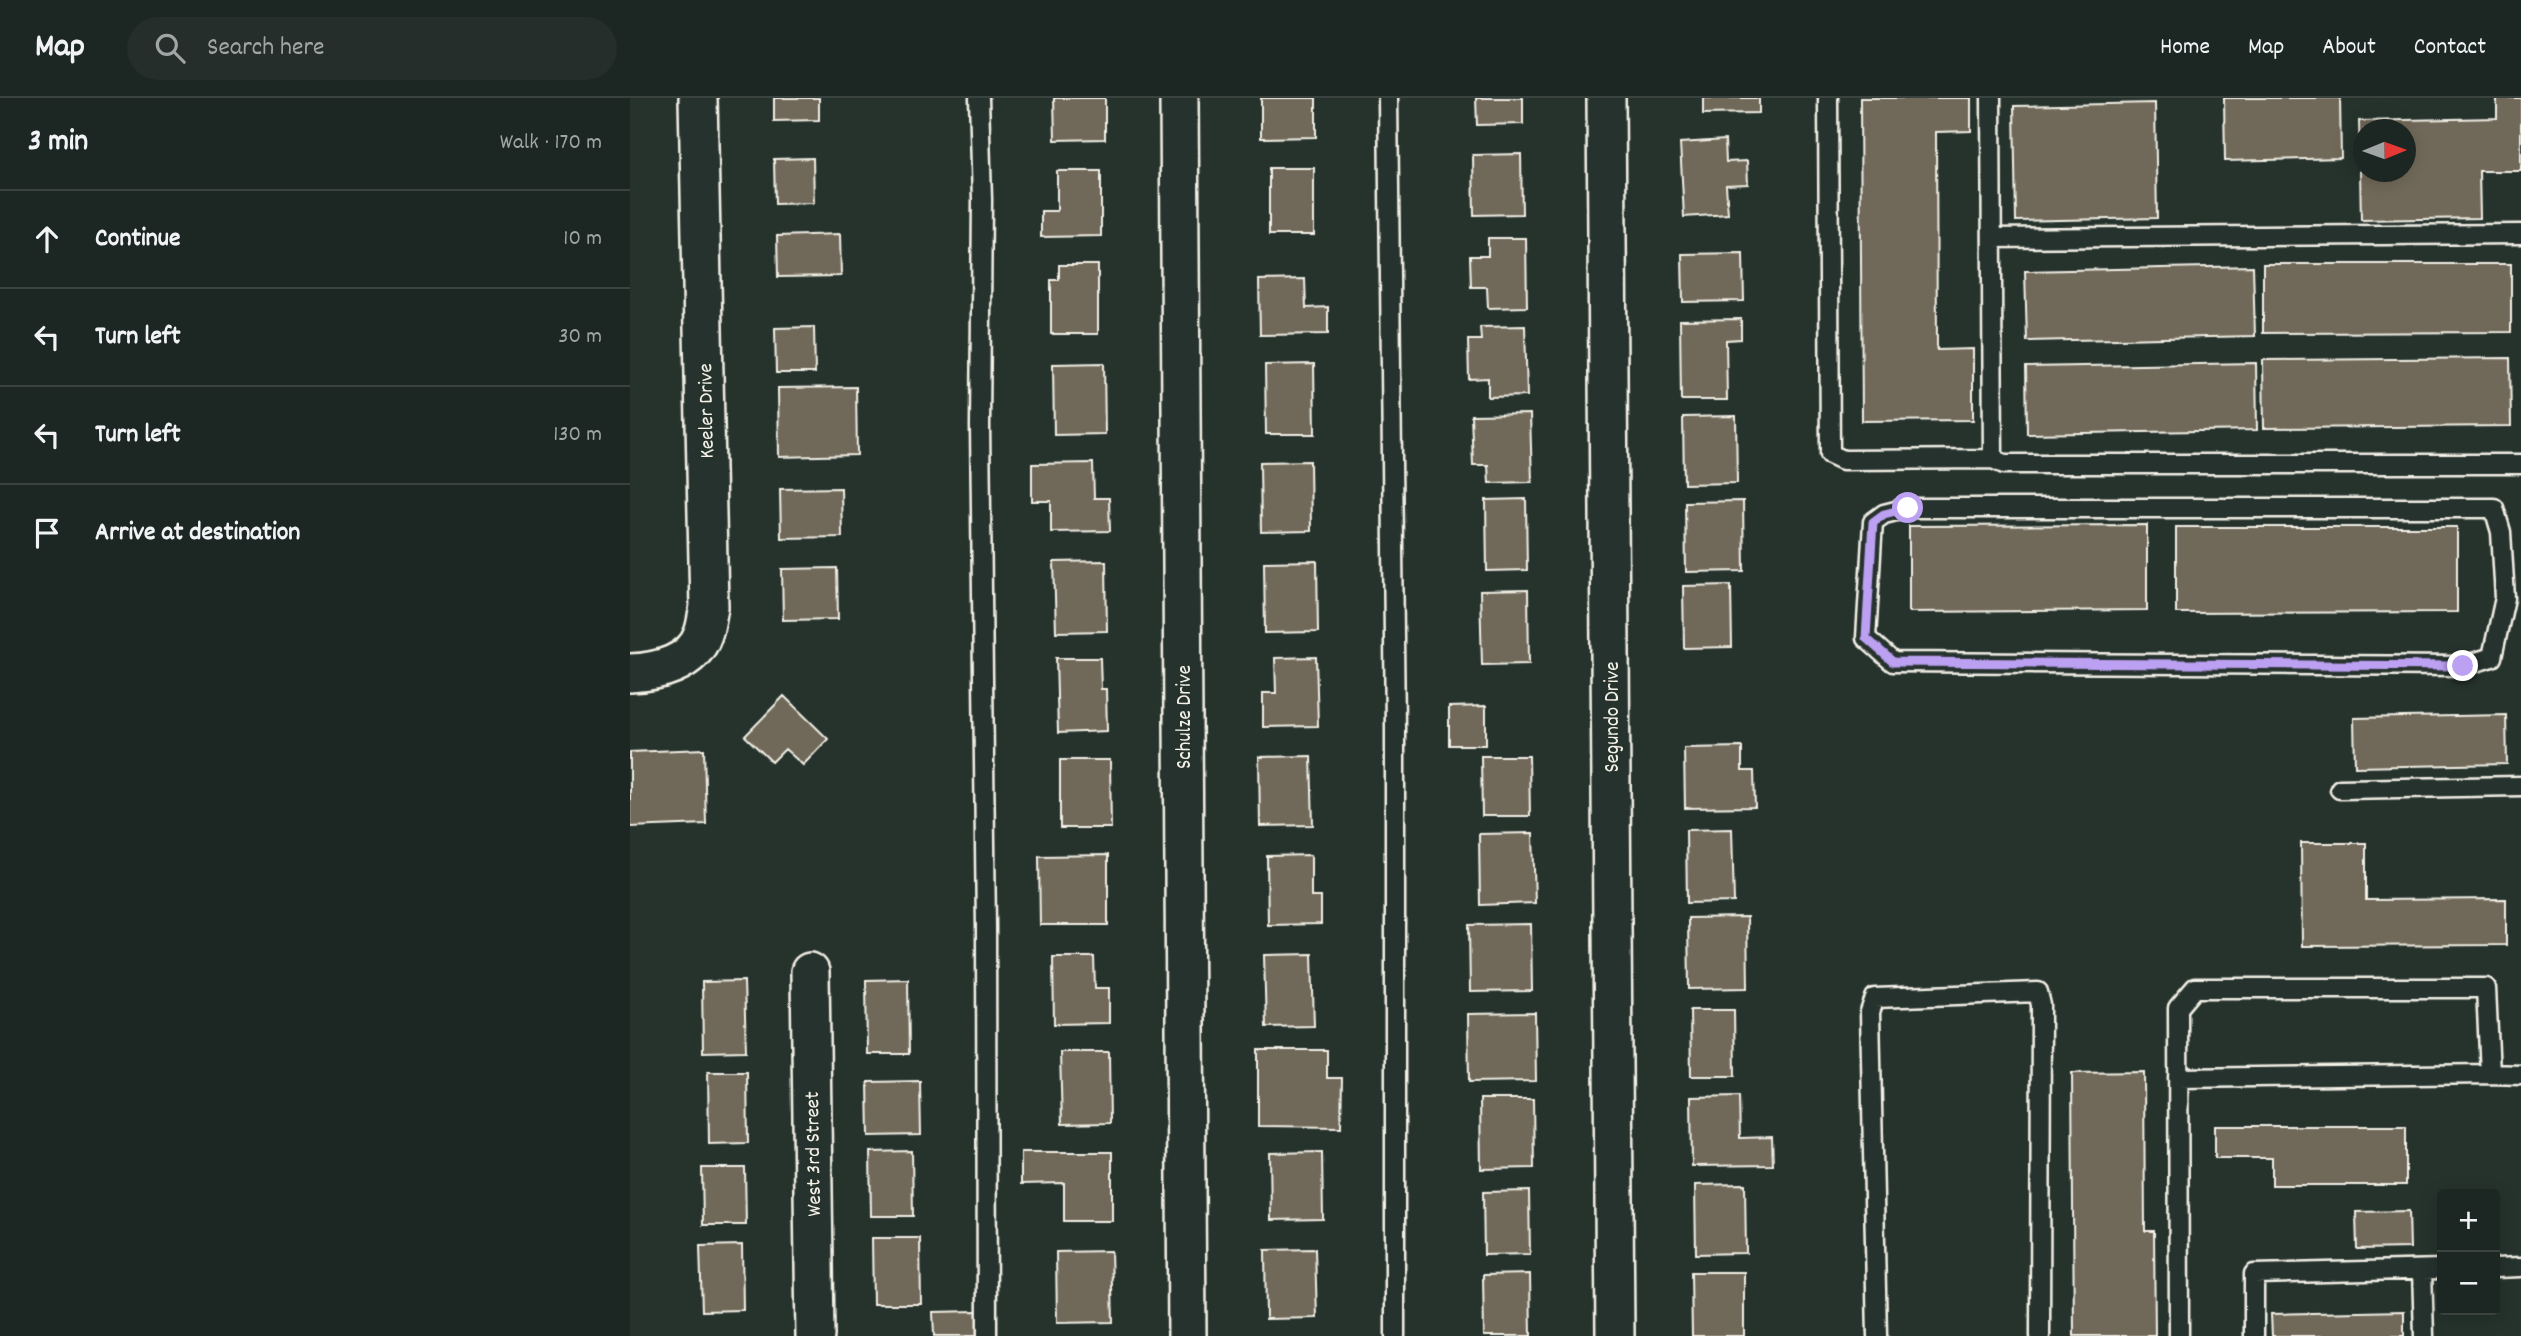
<!DOCTYPE html>
<meta charset="utf-8">
<style>
:root{--surface:#1c2622;--page:#252e2a;--text:#f1f3f6;--muted:#a0a5a5;--line:#3a4340}
body{margin:0;font-family:Dekko,sans-serif;background:var(--page);color:var(--text)}
.controls{position:absolute;right:21px;bottom:21px;display:grid;overflow:hidden;border-radius:7px;box-shadow:0 4px 18px #0003}
.controls button{width:63px;height:63px;display:grid;place-items:center;padding:0;border:0;border-bottom:2px solid var(--line);background:var(--surface);color:var(--text);font:35px sans-serif}
.compass{position:absolute;left:1723px;top:21px;width:63px;height:63px;border-radius:50%;background:var(--surface);box-shadow:0 4px 18px #0003;rotate:89deg}
.stop{position:absolute;width:21px;height:21px;margin:-16px;border:5px solid #bca0f2;border-radius:50%;background:#fff}
.stop.end{background:#bca0f2;border-color:#fff;box-shadow:0 2px 7px #0008}
.list{margin:0;padding:0;list-style:none}
h2{display:flex;justify-content:space-between;align-items:center;height:91px;margin:0;padding:0 28px;font-size:30px}
h2 small{font-size:23px;font-weight:400;color:var(--muted)}
.list li{display:grid;grid-template-columns:46px 1fr auto;gap:21px;align-items:center;box-sizing:border-box;height:98px;padding:0 28px;border-top:2px solid var(--line)}
.list b{display:block;font-size:26px;white-space:nowrap}
.list em{font-size:23px;font-style:normal;color:var(--muted)}
.icon{flex:none;width:38px;height:38px;fill:none;stroke:currentColor;stroke-width:2;stroke-linecap:round;stroke-linejoin:round}
.map{position:relative;flex:none;width:1891px;height:1238px;overflow:hidden}
header{display:flex;align-items:center;gap:42px;box-sizing:border-box;height:98px;padding:0 35px;background:var(--surface);border-bottom:2px solid var(--line)}
header strong{font-size:33px}
nav{display:flex;gap:38px;margin-inline-start:auto;font-size:24px}
.search{width:490px;height:63px;background:var(--page);display:flex;align-items:center;gap:18px;box-sizing:border-box;padding:0 24px;border-radius:38px;color:var(--muted);font-size:26px}
main{display:flex}
aside{flex:1;background:var(--surface)}
.map>svg:first-child{display:block}
.building{fill:#706858;stroke:#f4f1e8;stroke-width:2;fill-rule:evenodd}
.lines{fill:none;stroke-linecap:round;stroke-linejoin:round}
.service-casing{stroke:#f4f1e8;stroke-width:23}
.minor-casing{stroke:#f4f1e8;stroke-width:42}
.service{stroke:#26332d;stroke-width:18}
.minor{stroke:#26332d;stroke-width:37}
.route{stroke:#bca0f2;stroke-width:9}
.labels{text-anchor:middle;stroke-width:5;stroke-linejoin:round;paint-order:stroke}
.street-label{font-size:21px;fill:#f4f1e8;stroke:#26332d}
</style>
<header>
<strong>Map</strong>
<div class="search"><svg class="icon" aria-label="search" viewBox="0 0 24 24"><circle cx="10" cy="10" r="6"/><path d="M15 15l6 6"/></svg>Search here</div>
<nav><a>Home</a><a>Map</a><a>About</a><a>Contact</a></nav>
</header>
<main>
<aside>
<h2>3 min<small>Walk · 170 m</small></h2>
<ul class="list">
<li><svg class="icon" aria-label="ahead" viewBox="0 0 24 24"><path d="M12 20V5M6 11l6-6 6 6"/></svg><div><b>Continue</b></div><em>10 m</em></li>
<li><svg class="icon" aria-label="left" viewBox="0 0 24 24"><path d="M17 20v-9H6M10 6l-5 5 5 5"/></svg><div><b>Turn left</b></div><em>30 m</em></li>
<li><svg class="icon" aria-label="left" viewBox="0 0 24 24"><path d="M17 20v-9H6M10 6l-5 5 5 5"/></svg><div><b>Turn left</b></div><em>130 m</em></li>
<li><svg class="icon" aria-label="arrive" viewBox="0 0 24 24"><path d="M6 21V4h12l-3 4 3 4H6"/></svg><div><b>Arrive at destination</b></div></li>
</ul>
</aside>
<div class="map">
<svg width="1891" height="1238" viewBox="0 0 1891 1238">
<rect width="100%" height="100%" fill="#26332d"/>
<filter id="ink" filterUnits="userSpaceOnUse"><feTurbulence type="fractalNoise" baseFrequency=".0143" numOctaves="2"/><feDisplacementMap in="SourceGraphic" scale="14" xChannelSelector="R" yChannelSelector="G"/><feConvolveMatrix kernelMatrix="1 2 1 2 8 2 1 2 1" color-interpolation-filters="sRGB"/></filter>
<g filter="url(#ink)">
<!-- building -->
<path class="building" d="M 144,0 L 189,0 L 189,22 L 144,23 Z
M 424,0 L 475,0 L 475,41 L 425,42 Z
M 631,0 L 686,0 L 686,39 L 631,40 Z
M 846,0 L 893,0 L 893,26 L 847,27 Z
M 1073,0 L 1129,0 L 1129,15 L 1073,16 Z
M 1230,0 L 1341,0 L 1341,33 L 1306,34 L 1307,252 L 1343,251 L 1343,322 L 1232,323 Z
M 1594,0 L 1710,0 L 1711,60 L 1595,63 Z
M 1867,0 L 1891,0 L 1891,73 L 1849,73 L 1850,120 L 1731,122 L 1729,23 L 1867,20 ZM 1734,32 L 1776,32 L 1776,74 L 1734,74 Z
M 1525,5 L 1527,120 L 1386,123 L 1384,8 Z
M 1095,42 L 1096,64 L 1117,63 L 1118,86 L 1096,87 L 1098,116 L 1054,119 L 1050,45 Z
M 891,56 L 892,116 L 844,117 L 843,57 Z
M 183,60 L 184,105 L 145,106 L 144,61 Z
M 639,70 L 684,70 L 684,137 L 639,137 Z
M 427,73 L 471,73 L 471,138 L 411,139 L 411,113 L 427,113 Z
M 210,136 L 211,178 L 148,179 L 147,138 Z
M 858,140 L 896,140 L 897,209 L 858,210 L 857,189 L 841,189 L 840,158 L 858,158 Z
M 1113,155 L 1114,203 L 1053,204 L 1052,156 Z
M 1633,166 L 1881,166 L 1881,234 L 1633,235 Z
M 429,167 L 468,167 L 468,236 L 421,236 L 421,182 L 429,182 Z
M 1623,168 L 1625,238 L 1397,243 L 1395,173 Z
M 675,181 L 676,210 L 698,209 L 698,236 L 630,237 L 629,182 Z
M 1111,221 L 1111,241 L 1096,242 L 1097,302 L 1051,302 L 1050,222 Z
M 895,228 L 897,298 L 858,299 L 858,280 L 839,281 L 838,242 L 851,242 L 850,229 Z
M 184,229 L 185,275 L 146,275 L 145,230 Z
M 1880,260 L 1881,328 L 1634,330 L 1633,262 Z
M 474,265 L 475,336 L 424,337 L 423,266 Z
M 1626,265 L 1627,332 L 1397,336 L 1396,269 Z
M 684,266 L 685,336 L 636,336 L 635,267 Z
M 226,289 L 227,357 L 149,359 L 148,290 Z
M 900,316 L 902,384 L 859,385 L 858,367 L 843,367 L 841,317 Z
M 1106,318 L 1107,385 L 1054,386 L 1053,319 Z
M 680,363 L 681,433 L 631,434 L 630,364 Z
M 463,365 L 464,400 L 479,400 L 480,433 L 421,434 L 421,403 L 402,403 L 402,366 Z
M 211,390 L 212,439 L 151,440 L 150,391 Z
M 896,401 L 897,472 L 857,473 L 856,402 Z
M 1113,403 L 1114,473 L 1056,474 L 1055,404 Z
M 1517,427 L 1517,512 L 1279,514 L 1279,428 Z
M 1546,429 L 1827,429 L 1827,514 L 1546,515 Z
M 476,463 L 477,533 L 426,534 L 424,464 Z
M 687,463 L 688,534 L 635,535 L 634,464 Z
M 207,470 L 208,521 L 153,522 L 152,471 Z
M 1101,487 L 1102,549 L 1054,550 L 1053,488 Z
M 898,492 L 899,566 L 852,567 L 850,493 Z
M 686,559 L 688,628 L 633,629 L 633,595 L 646,595 L 645,560 Z
M 426,560 L 470,560 L 471,591 L 476,591 L 477,633 L 428,635 Z
M 154,598 L 198,641 L 173,667 L 155,651 L 142,664 L 115,638 Z
M 856,608 L 856,647 L 819,647 L 819,609 Z
M 1876,617 L 1877,666 L 1725,669 L 1724,620 Z
M 1112,649 L 1112,673 L 1124,673 L 1125,709 L 1055,710 L 1054,650 Z
M 74,651 L 76,726 L 0,729 L 0,654 Z
M 681,658 L 683,727 L 630,728 L 629,659 Z
M 851,658 L 899,658 L 900,718 L 852,718 Z
M 430,662 L 480,662 L 481,730 L 430,730 Z
M 1102,731 L 1104,804 L 1057,805 L 1056,732 Z
M 903,735 L 905,805 L 850,807 L 849,736 Z
M 1671,745 L 1736,745 L 1736,802 L 1876,801 L 1876,847 L 1672,848 Z
M 478,757 L 478,827 L 410,827 L 409,758 Z
M 681,757 L 681,799 L 691,799 L 691,826 L 638,827 L 637,758 Z
M 1117,819 L 1118,890 L 1059,891 L 1058,820 Z
M 901,826 L 902,893 L 840,894 L 839,827 Z
M 682,856 L 684,928 L 636,929 L 634,857 Z
M 423,859 L 464,859 L 465,890 L 479,890 L 479,925 L 424,926 Z
M 278,881 L 279,956 L 237,956 L 236,882 Z
M 114,883 L 116,953 L 73,954 L 72,884 Z
M 1060,912 L 1104,912 L 1105,978 L 1061,978 Z
M 905,915 L 906,983 L 839,984 L 838,916 Z
M 628,952 L 697,952 L 697,980 L 712,980 L 711,1029 L 628,1028 Z
M 430,954 L 479,954 L 480,1025 L 432,1026 Z
M 78,974 L 117,974 L 118,1045 L 79,1046 Z
M 1514,974 L 1515,1133 L 1524,1133 L 1525,1238 L 1444,1238 L 1442,975 Z
M 290,983 L 291,1037 L 239,1038 L 238,984 Z
M 1109,998 L 1110,1040 L 1142,1039 L 1143,1067 L 1062,1068 L 1061,999 Z
M 850,1001 L 903,1001 L 904,1070 L 851,1071 Z
M 1585,1028 L 1776,1028 L 1776,1087 L 1642,1087 L 1642,1060 L 1585,1060 Z
M 282,1053 L 283,1118 L 241,1118 L 240,1054 Z
M 391,1054 L 482,1054 L 482,1123 L 434,1123 L 434,1085 L 391,1086 Z
M 692,1054 L 693,1121 L 641,1122 L 640,1055 Z
M 72,1070 L 115,1070 L 116,1127 L 73,1127 Z
M 1115,1086 L 1116,1155 L 1066,1156 L 1065,1087 Z
M 899,1093 L 900,1156 L 854,1157 L 853,1094 Z
M 1779,1113 L 1780,1150 L 1727,1151 L 1726,1114 Z
M 242,1140 L 290,1140 L 291,1206 L 243,1206 Z
M 112,1147 L 113,1212 L 72,1213 L 70,1148 Z
M 685,1151 L 687,1220 L 636,1221 L 635,1152 Z
M 481,1153 L 483,1224 L 427,1225 L 426,1154 Z
M 1061,1174 L 1114,1174 L 1114,1238 L 1062,1238 Z
M 900,1176 L 901,1238 L 854,1238 L 853,1177 Z
M 347,1213 L 348,1238 L 304,1238 L 303,1214 Z
M 1774,1213 L 1774,1238 L 1642,1238 L 1641,1216 Z"/>
<g class="lines">
<!-- service casing -->
<g class="service-casing">
<path id="service" d="M 349,0 L 352,102 L 350,328 L 356,830 L 357,1238
M 758,0 L 765,629 L 765,1238
M 1198,0 L 1200,356 L 1213,362 L 1363,361
M 1361,0 L 1363,361 L 1374,366 L 1891,366
M 1362,140 L 1891,136
M 1278,410 L 1864,410 L 1871,434 L 1875,500 L 1862,559 L 1833,568 L 1263,564 L 1236,540 L 1243,424 L 1254,416 Z
M 1710,691 L 1891,688
M 1548,980 L 1860,976
M 1865,1170 L 1891,1169
M 1792,1172 L 1794,1238
M 1247,1238 L 1240,914 L 1245,900 L 1408,894 L 1411,907 L 1410,1238
M 1549,1238 L 1548,910 L 1565,890 L 1856,890 L 1860,976 L 1891,977
M 1624,1238 L 1624,1176 L 1812,1171"/>
</g>
<!-- minor casing -->
<g class="minor-casing">
<path id="minor" d="M 549,0 L 557,1238
M 976,0 L 985,1238
M 0,575 C 27,574 63,566 73,536 C 76,528 77,518 79,509 L 68,0
M 180,874 L 185,1238"/>
</g>
<!-- service -->
<use href="#service" class="service"/>
<!-- minor -->
<use href="#minor" class="minor"/>
</g>
</g>
<g class="lines" filter="url(#ink)">
<!-- route -->
<path class="route" d="M 1278,410 L 1254,416 L 1243,424 L 1236,540 L 1263,564 L 1833,568"/>
</g>
<g class="labels">
<!-- street labels -->
<g class="street-label">
<text transform="translate(75 313) rotate(-91)" y="7">Keeler Drive</text>
<text transform="translate(553 619) rotate(-90)" y="7">Schulze Drive</text>
<text transform="translate(981 619) rotate(-90)" y="7">Segundo Drive</text>
<text transform="translate(182 1056) rotate(-91)" y="7">West 3rd Street</text>
</g>
</g>
</svg>
<div class="controls">
<button>+</button>
<button>−</button>
</div>
<svg class="compass" viewBox="-18 -18 36 36"><path d="M0-13l5 13h-10z" fill="#e53935"/><path d="M0 13l5-13h-10z" fill="#a0a5a5"/></svg>
<div class="stop" style="left:1278px;top:410px"></div>
<div class="stop end" style="left:1833px;top:568px"></div>
</div>
</main>
